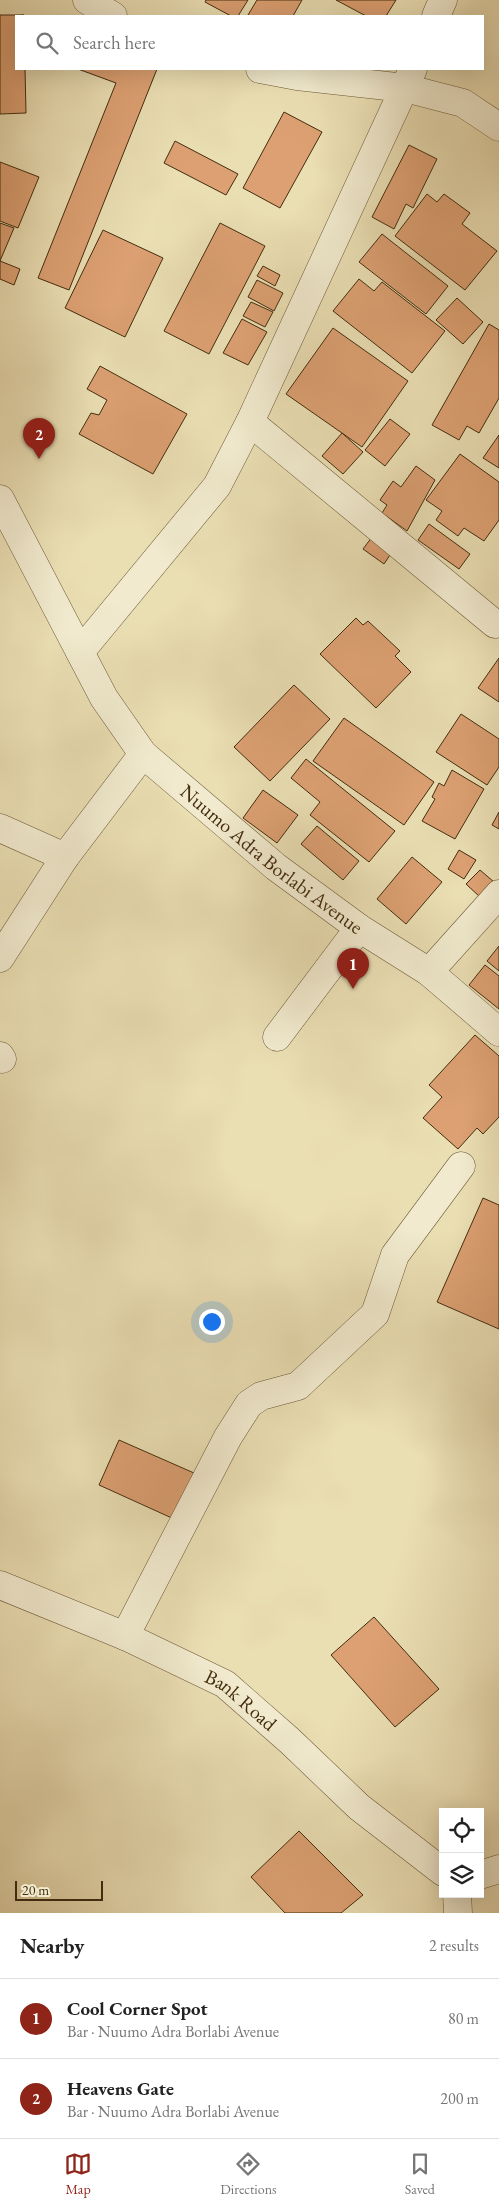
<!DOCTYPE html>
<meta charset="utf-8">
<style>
:root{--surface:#fff;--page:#f6f6f6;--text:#222;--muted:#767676;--line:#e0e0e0;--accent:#8f2418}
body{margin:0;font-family:"EB Garamond",serif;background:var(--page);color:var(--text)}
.controls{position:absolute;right:15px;bottom:15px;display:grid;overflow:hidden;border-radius:0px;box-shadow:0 5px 20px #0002}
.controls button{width:45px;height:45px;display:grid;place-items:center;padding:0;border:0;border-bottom:1px solid var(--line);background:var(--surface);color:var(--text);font:25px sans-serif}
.scale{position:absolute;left:15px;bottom:12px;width:88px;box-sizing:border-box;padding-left:5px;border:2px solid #432d0e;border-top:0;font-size:14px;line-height:18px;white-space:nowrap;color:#432d0e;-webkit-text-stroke:4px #f1eace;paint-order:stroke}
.you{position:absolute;left:211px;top:1321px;width:18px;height:18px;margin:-12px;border:4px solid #fff;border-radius:50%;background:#1a73e8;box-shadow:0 0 0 8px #1a73e833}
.badge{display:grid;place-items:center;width:32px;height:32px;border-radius:50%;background:var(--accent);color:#fff;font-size:16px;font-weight:700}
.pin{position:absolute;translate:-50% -41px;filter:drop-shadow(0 1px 2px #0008)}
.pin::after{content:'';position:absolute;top:26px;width:18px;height:15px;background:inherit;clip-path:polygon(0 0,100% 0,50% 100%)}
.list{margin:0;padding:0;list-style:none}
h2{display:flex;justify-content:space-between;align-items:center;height:65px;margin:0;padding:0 20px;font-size:21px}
h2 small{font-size:16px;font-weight:400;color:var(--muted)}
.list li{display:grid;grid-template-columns:32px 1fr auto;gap:15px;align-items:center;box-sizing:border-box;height:80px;padding:0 20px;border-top:1px solid var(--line)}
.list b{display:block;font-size:19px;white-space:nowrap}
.list p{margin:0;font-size:16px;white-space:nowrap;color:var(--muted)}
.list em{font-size:16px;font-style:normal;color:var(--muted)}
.icon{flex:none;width:28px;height:28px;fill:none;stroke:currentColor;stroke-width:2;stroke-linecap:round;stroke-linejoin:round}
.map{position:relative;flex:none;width:499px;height:1913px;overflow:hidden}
.search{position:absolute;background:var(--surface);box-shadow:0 5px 20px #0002;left:15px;right:15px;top:15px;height:55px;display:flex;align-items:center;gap:12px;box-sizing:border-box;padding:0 18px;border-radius:0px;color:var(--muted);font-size:19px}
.sheet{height:225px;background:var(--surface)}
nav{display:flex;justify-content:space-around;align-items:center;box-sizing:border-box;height:70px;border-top:1px solid var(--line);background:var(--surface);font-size:14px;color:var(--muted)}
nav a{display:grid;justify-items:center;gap:2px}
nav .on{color:var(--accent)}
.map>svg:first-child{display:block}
.building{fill:#dca072;stroke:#432d0e}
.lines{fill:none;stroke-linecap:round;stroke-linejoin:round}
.minor-casing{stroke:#6d5937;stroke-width:29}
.tertiary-casing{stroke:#6d5937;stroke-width:29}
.minor{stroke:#f1eace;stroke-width:28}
.tertiary{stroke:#f1eace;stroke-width:28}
.labels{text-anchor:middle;stroke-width:4;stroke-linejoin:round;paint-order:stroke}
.street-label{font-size:20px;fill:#432d0e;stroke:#f1eace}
</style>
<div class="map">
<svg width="499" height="1913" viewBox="0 0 499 1913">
<rect width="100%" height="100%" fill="#eadeb3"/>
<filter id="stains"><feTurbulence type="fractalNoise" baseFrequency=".004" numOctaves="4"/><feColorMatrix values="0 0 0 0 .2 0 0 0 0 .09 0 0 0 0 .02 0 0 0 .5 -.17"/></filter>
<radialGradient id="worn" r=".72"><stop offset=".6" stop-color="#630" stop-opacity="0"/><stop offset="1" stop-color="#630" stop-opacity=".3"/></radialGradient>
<!-- building -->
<path class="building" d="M 206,0 L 248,0 L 238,16 L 231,16 L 205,2 Z
M 257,0 L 302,0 L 293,16 L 250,16 L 248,15 Z
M 336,0 L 396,0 L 386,16 L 366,16 Z
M 0,15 L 24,15 L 16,16 L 16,69 L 25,69 L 26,113 L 0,114 Z
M 78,69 L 157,69 L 69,290 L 38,278 L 116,83 Z
M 284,112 L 322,132 L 280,208 L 243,188 Z
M 175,141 L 238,174 L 226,195 L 164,163 Z
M 409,145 L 437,159 L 413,208 L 406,204 L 394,229 L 372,217 Z
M 0,162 L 39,177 L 18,228 L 0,221 Z
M 427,194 L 437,202 L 444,194 L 470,213 L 462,224 L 497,251 L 465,290 L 395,236 Z
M 0,223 L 14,228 L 0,261 L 20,269 L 14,285 L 0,279 Z
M 220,223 L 265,246 L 209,354 L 164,331 Z
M 103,230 L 163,258 L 125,337 L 65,308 Z
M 382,234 L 448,286 L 426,314 L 359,262 Z
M 263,266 L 280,275 L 275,286 L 257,276 Z
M 359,279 L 374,291 L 382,282 L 445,331 L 412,373 L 333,311 Z
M 257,280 L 283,293 L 274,311 L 248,297 Z
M 457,298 L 483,322 L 463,344 L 436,320 Z
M 251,302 L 273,312 L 265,327 L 243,316 Z
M 242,319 L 267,332 L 248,365 L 223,353 Z
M 489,324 L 499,330 L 499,398 L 479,433 L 467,426 L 459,440 L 432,425 Z
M 333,328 L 408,381 L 362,447 L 286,394 Z
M 100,366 L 187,414 L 153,474 L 79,434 L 91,413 L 99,415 L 107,400 L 87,389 Z
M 390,419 L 410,434 L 385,466 L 365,450 Z
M 342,433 L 363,452 L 343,474 L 322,456 Z
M 499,435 L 499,468 L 483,458 Z
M 460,454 L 499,482 L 499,520 L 484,541 L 464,528 L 458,536 L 436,520 L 442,511 L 426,500 Z
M 416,466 L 435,480 L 407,531 L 382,513 L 387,505 L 380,500 L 393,481 L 401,487 Z
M 429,524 L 470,554 L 459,569 L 418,540 Z
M 372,537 L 392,552 L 384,564 L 363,549 Z
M 356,618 L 363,625 L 368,621 L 400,651 L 395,656 L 411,672 L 376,708 L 320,654 Z
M 499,658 L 499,702 L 478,688 Z
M 294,685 L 330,719 L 270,781 L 234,747 Z
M 461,714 L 499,739 L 499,767 L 487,785 L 436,752 Z
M 344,718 L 434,782 L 404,825 L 313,761 Z
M 306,759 L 395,831 L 369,862 L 310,815 L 320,802 L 291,778 Z
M 452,770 L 484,789 L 455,839 L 422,821 L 435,799 L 432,797 L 439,783 L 444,786 Z
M 263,790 L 298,815 L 277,843 L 243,818 Z
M 499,812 L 499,829 L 492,825 Z
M 317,826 L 359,861 L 343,880 L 301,844 Z
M 459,850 L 476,860 L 464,879 L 448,869 Z
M 412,857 L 442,882 L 406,924 L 377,899 Z
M 480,870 L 494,882 L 480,897 L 466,884 Z
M 499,946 L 499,971 L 487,961 Z
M 485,965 L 499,976 L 499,1009 L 469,985 Z
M 475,1035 L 499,1056 L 499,1117 L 483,1134 L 477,1128 L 458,1149 L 423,1118 L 442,1097 L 429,1085 Z
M 483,1198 L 499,1205 L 499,1329 L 437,1302 Z
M 119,1440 L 194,1473 L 174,1519 L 99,1485 Z
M 374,1617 L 439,1689 L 395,1727 L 331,1655 Z
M 299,1831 L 363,1895 L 341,1913 L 285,1913 L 251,1877 Z"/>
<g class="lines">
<!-- minor casing -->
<g class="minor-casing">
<g id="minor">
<path d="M 87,0 L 113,16"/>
<path d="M 436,16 L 443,0"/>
<path d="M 260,69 L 297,76 L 405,88 L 463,103 L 499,127"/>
<path d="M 250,422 L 495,624"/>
<path id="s1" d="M 0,499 L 104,698 L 143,754 L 276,867 L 359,928 L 429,972 L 499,1032"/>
<path d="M 80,652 L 217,486 L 250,422 L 413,69"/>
<path d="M 0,828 L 65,857"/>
<path d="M 0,958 L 65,857 L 143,754"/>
<path d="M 429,972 L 499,894"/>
<path d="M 277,1037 L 359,928"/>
<path d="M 0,1056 L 2,1059"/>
<path d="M 125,1636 L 228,1437 L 249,1404 L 261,1396 L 298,1386 L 375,1314 L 395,1255 L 461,1166"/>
<path d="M 457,1894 L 458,1913"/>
</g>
</g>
<!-- tertiary casing -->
<g class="tertiary-casing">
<g id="tertiary">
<path id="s2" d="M 0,1585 L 125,1636 L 225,1684 L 290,1741 L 359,1807 L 443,1872"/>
<path d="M 480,1875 L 499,1869"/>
</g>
</g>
<!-- minor -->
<use href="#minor" class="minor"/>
<!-- tertiary -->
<use href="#tertiary" class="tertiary"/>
</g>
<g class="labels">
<!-- street labels -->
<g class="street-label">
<text dy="7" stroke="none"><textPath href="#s1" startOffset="459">Nuumo Adra Borlabi Avenue</textPath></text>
<text dy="7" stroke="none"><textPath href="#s2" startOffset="268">Bank Road</textPath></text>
</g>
</g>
<rect width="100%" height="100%" filter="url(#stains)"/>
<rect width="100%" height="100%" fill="url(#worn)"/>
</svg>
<div class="controls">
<button><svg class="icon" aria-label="locate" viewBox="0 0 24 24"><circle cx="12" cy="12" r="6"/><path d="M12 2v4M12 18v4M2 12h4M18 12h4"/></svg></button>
<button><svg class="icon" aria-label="layers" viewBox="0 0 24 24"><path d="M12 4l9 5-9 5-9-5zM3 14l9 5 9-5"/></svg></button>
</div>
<div class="scale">20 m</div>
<div class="you"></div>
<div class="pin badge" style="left:353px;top:989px">1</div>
<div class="pin badge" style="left:39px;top:459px">2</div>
<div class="search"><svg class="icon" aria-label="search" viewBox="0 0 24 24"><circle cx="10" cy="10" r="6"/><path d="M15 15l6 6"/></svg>Search here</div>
</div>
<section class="sheet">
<h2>Nearby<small>2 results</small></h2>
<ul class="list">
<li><span class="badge">1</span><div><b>Cool Corner Spot</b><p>Bar · Nuumo Adra Borlabi Avenue</p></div><em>80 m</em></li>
<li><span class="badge">2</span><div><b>Heavens Gate</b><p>Bar · Nuumo Adra Borlabi Avenue</p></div><em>200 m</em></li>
</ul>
</section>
<nav>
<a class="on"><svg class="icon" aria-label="map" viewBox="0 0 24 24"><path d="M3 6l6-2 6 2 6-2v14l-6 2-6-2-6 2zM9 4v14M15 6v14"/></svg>Map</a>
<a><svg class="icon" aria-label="directions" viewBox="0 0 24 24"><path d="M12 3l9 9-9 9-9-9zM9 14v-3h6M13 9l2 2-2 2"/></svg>Directions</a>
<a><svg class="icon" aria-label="saved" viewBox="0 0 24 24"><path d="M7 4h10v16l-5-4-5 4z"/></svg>Saved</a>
</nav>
